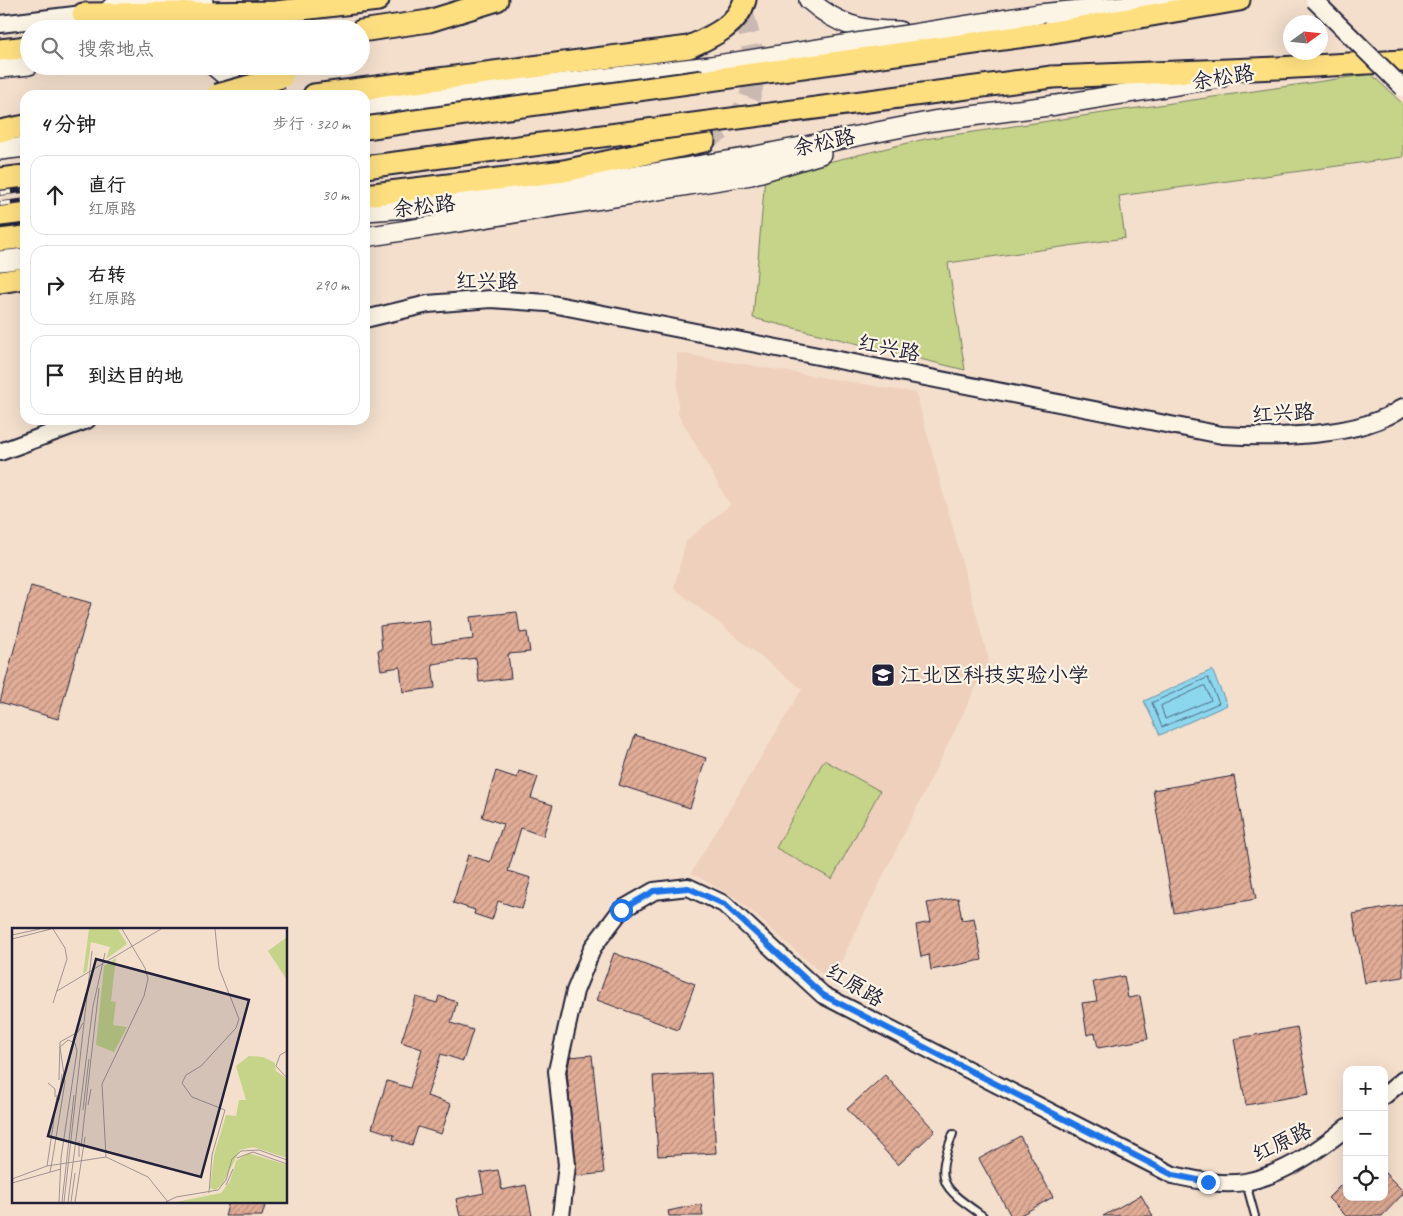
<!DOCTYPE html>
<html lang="zh">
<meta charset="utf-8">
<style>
:root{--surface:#fff;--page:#f6f6f6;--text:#222;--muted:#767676;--line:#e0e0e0}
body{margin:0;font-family:Caveat,"LXGW WenKai TC",sans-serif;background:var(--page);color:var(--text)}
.controls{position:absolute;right:15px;bottom:15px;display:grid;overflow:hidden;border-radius:10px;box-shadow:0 5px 20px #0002}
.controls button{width:45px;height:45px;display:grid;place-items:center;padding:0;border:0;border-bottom:1px solid var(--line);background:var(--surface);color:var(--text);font:25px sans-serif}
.compass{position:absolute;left:1283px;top:15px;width:45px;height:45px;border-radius:50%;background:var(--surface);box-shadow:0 5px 20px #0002;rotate:75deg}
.stop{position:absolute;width:15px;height:15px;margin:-11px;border:4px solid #1a73e8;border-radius:50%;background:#fff}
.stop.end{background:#1a73e8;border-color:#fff;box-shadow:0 1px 5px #0008}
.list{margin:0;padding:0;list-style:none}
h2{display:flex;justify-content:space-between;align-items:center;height:65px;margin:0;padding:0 20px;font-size:21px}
h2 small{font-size:16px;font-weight:400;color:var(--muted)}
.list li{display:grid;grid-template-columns:32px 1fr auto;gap:15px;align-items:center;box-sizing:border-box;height:80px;margin:0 10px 10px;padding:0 10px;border:1px solid var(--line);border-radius:15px}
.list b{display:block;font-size:19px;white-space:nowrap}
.list p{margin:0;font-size:16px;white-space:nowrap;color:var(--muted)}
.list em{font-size:16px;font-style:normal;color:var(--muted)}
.icon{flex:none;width:28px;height:28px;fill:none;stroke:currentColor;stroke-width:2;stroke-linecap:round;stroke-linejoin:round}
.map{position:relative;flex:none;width:1403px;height:1216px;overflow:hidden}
.search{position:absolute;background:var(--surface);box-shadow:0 5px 20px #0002;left:20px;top:20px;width:350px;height:55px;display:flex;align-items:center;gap:12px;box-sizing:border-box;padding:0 18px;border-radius:28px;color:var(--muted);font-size:19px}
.panel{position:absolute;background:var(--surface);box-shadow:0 5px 20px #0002;left:20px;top:90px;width:350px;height:335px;border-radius:15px}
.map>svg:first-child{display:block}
.built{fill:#efd0bc}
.green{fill:#c5d488;stroke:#747b62}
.water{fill:#8dd7ee;stroke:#628fa6}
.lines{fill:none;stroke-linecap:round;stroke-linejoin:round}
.shore{stroke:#4d6a83;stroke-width:1}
.building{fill:url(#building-hatch);stroke:#22223b}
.trunk-tunnel{stroke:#cab9b0;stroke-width:21;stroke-dasharray:21 11;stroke-linecap:butt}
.service-casing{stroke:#22223b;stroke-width:10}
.tertiary-casing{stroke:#22223b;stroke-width:20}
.secondary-casing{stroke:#22223b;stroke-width:22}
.trunk-casing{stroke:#22223b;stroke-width:25}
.service{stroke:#fcf5e5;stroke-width:6}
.tertiary{stroke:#fcf5e5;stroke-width:16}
.secondary{stroke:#fcf5e5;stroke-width:19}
.trunk{stroke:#fedf80;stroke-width:21}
.rail-casing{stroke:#22223b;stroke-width:5.5}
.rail{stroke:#fcf5e5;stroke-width:4;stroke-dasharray:11;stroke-linecap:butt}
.tertiary-bridge-casing{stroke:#22223b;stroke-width:20;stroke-linecap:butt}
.secondary-bridge-casing{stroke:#22223b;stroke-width:22;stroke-linecap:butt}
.trunk-bridge-casing{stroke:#22223b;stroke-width:25;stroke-linecap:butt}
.tertiary-bridge{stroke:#fcf5e5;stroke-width:16}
.secondary-bridge{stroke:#fcf5e5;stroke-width:19}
.trunk-bridge{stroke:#fedf80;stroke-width:21}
.route{stroke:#1a73e8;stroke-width:6}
.labels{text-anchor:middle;stroke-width:4.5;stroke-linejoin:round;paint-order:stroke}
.street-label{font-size:21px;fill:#22223b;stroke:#fcf5e5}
.poi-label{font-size:21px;fill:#22223b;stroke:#fcf5e5;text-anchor:start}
.inset-road{fill:none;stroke:#a09393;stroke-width:1}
.view{fill:#22223b;fill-opacity:0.15;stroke:#22223b;stroke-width:2.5}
.inset-edge{fill:none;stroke:#22223b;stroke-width:2.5}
</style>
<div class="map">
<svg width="1403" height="1216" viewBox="0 0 1403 1216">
<defs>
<pattern id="building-hatch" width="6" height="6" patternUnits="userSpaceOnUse" patternTransform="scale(1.25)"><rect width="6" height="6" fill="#e2ad96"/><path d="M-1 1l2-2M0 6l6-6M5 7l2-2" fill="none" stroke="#b78c7c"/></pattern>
</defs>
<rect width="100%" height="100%" fill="#f4dfcd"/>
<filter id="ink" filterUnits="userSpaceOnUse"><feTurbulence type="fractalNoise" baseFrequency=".02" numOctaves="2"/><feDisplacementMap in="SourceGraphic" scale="10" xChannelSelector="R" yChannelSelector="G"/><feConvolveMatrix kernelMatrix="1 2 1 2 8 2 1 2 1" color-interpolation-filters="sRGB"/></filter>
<g filter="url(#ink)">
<!-- built -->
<path class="built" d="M 677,353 L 916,393 L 989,661 L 831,982 L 736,898 L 691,873 L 802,689 L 674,588 L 686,541 L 730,505 L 678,414 Z"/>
<!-- green -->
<path class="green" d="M 1371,74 L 1403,104 L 1403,157 L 1119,196 L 1125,238 L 948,263 L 965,370 L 753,318 L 765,177 L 925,139 Z
M 824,760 L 880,791 L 832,879 L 776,848 Z"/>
<!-- water -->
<path class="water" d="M 1212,670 L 1227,705 L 1160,735 L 1144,701 Z"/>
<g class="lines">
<!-- shore -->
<path class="shore" d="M 1208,678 L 1219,703 L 1162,727 L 1152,703 Z
M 1205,686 L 1211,700 L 1165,719 L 1161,706 Z"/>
</g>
<!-- building -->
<path class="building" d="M 31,586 L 91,603 L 58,719 L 0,702 Z
M 517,612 L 520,633 L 527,632 L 530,652 L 508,654 L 511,678 L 479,682 L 476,658 L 432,664 L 435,688 L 403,692 L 400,667 L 381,670 L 378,650 L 382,650 L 380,626 L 429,620 L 432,644 L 473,639 L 470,617 Z
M 635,735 L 706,758 L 690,808 L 619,785 Z
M 496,771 L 517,778 L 519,771 L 538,777 L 531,798 L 553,805 L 543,836 L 521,828 L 508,871 L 531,878 L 522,909 L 498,901 L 492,920 L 474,914 L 475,910 L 453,903 L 468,855 L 490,862 L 503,824 L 482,817 Z
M 1234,776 L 1256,899 L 1174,913 L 1153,790 Z
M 958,898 L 962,920 L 974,918 L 982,960 L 931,970 L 929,955 L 921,957 L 916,925 L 931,922 L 927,903 Z
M 1403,905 L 1403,977 L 1365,983 L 1353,914 Z
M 614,953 L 695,984 L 678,1030 L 597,1000 Z
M 1124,976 L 1128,998 L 1140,996 L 1148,1039 L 1098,1048 L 1095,1033 L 1087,1035 L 1082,1003 L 1097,1001 L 1093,982 Z
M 439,996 L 457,1002 L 451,1023 L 473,1030 L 463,1061 L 441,1054 L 427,1096 L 451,1104 L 441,1134 L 418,1127 L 412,1145 L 393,1139 L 394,1135 L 372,1128 L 387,1081 L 410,1088 L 422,1049 L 401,1042 L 416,997 L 437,1003 Z
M 1297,1027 L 1309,1094 L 1246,1105 L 1234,1039 Z
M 592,1055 L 604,1173 L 577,1176 L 567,1072 L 570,1057 Z
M 711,1073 L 716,1153 L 658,1156 L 653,1076 Z
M 885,1075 L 935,1131 L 898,1165 L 847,1109 Z
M 1020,1136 L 1053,1197 L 1019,1216 L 1011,1216 L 979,1159 Z
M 498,1170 L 502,1190 L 526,1185 L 532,1216 L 460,1216 L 456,1199 L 484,1193 L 480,1173 Z
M 1384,1172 L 1403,1191 L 1403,1194 L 1382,1216 L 1346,1216 L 1328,1198 L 1347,1179 L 1347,1197 L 1384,1197 Z
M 1141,1195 L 1153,1216 L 1103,1216 Z
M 229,1202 L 266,1202 L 262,1216 L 225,1216 Z
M 701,1204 L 703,1216 L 669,1216 L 668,1211 Z"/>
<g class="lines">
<!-- trunk-tunnel -->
<path class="trunk-tunnel" d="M 704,141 C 713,135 724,130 732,122 C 769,91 751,38 739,0"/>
<!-- service casing -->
<g class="service-casing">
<path id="service" d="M 953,1134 C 934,1183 942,1187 983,1216
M 1246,1183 L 1255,1216"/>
</g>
<!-- tertiary casing -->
<g class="tertiary-casing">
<path id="tertiary" d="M 0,24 L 83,14
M 365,319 L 428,304 L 491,299 L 547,303 L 1222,435 C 1273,438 1361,438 1403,407
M 0,452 L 87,420
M 1384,1096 L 1403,1080
M 561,1216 L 567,1165 L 557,1071 L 575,991 L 593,947 L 621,910 L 654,891 L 688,887 L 724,904 L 823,995 L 1173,1175 C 1196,1180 1221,1186 1245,1182 C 1283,1175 1318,1151 1347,1127"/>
</g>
<!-- secondary casing -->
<g class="secondary-casing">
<path id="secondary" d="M 809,0 C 839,26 861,31 899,31
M 157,5 L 203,0
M 111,8 L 150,0
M 1039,14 L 1186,0
M 214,66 L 232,81 L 242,95
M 0,68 L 29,65
M 365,106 L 711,66
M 0,150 L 25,147
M 365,211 L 439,206 L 557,189 L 751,157 L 933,121 L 1056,105 L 1220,78
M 365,237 L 751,175 L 821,154
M 0,261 L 25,258"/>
</g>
<!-- trunk casing -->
<g class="trunk-casing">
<path id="trunk" d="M 83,14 L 276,12 L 378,0
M 361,31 L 429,21 L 497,0
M 1047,33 L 1239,0
M 0,50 L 29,47
M 1052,77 L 1278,68 L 1403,61
M 314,95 L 689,47 C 713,36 737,26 745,0
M 0,131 L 25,126
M 0,179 L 25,176
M 365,195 L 564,171 L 704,141
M 0,215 L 25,212
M 0,240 L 25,237
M 0,282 L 25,278"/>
</g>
<!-- service -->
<use href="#service" class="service"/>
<!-- tertiary -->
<use href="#tertiary" class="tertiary"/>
<!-- secondary -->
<use href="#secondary" class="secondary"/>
<!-- trunk -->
<use href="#trunk" class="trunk"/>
<!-- rail casing -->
<g class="rail-casing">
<path id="rail" d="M 0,193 L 25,190
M 0,204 L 25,201"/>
</g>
<!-- rail -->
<use href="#rail" class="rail"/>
<!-- tertiary-bridge casing -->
<g class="tertiary-bridge-casing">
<path id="tertiary-bridge" d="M 1314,0 L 1403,88"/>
</g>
<!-- secondary-bridge casing -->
<g class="secondary-bridge-casing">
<path id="secondary-bridge" d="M 711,66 L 1039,14"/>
</g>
<!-- trunk-bridge casing -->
<g class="trunk-bridge-casing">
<path id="trunk-bridge" d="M 217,95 L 282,77
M 365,128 L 1047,33
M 365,167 L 1052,77"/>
</g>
<!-- tertiary-bridge -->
<use href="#tertiary-bridge" class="tertiary-bridge"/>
<!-- secondary-bridge -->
<use href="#secondary-bridge" class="secondary-bridge"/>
<!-- trunk-bridge -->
<use href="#trunk-bridge" class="trunk-bridge"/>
</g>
</g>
<g class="lines" filter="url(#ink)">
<!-- route -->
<path class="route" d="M 621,910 L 654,891 L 688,888 L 724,904 L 823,995 L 1173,1175 L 1208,1182"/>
</g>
<!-- icons -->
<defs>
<g id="school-square" transform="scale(1.25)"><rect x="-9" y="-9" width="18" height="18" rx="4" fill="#22223b" stroke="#fcf5e5"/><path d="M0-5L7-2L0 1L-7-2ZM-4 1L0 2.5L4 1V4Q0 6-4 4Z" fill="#fff"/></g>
</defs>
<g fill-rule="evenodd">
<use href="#school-square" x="883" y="675"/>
</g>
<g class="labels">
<!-- street labels -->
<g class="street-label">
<text transform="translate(1223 77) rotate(-9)" y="7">余松路</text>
<text transform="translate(824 142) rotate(-12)" y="7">余松路</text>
<text transform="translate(424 206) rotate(-6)" y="7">余松路</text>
<text x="487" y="288">红兴路</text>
<text transform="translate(889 348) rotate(11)" y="7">红兴路</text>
<text transform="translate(1283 413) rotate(-3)" y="7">红兴路</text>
<text transform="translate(855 985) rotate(31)" y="7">红原路</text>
<text transform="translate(1282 1142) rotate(-26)" y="7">红原路</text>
</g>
<!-- poi labels -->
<g class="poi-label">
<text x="900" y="682">江北区科技实验小学</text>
</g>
</g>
<!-- overview -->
<g transform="translate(12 928)">
<rect width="275" height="275" fill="#f4dfcd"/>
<path d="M 77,1 L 106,1 L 115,16 L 94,31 L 98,19 L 79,14 L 75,43 L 71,46 ZM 104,30 L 99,73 L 104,74 L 101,97 L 115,99 L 102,124 L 84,117 L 92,38 ZM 237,128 L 251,129 L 263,135 L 264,143 L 275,151 L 275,230 L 241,219 L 228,222 L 210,257 L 203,262 L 198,260 L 202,227 L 214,187 L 224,188 L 227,172 L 234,172 L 224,138 ZM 236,225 L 275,237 L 275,274 L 164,274 L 209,265 L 218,253 L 224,233 Z" fill="#c5d488"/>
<path d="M 275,9 L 275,52 L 256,23 Z" fill="#c5d488"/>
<path class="inset-road" d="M 41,1 L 53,20 L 55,31 L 41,75M 0,7 L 28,1M 0,11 L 39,1M 45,63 L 149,1M 275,123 L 268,127 L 264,138 L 275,150M 47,152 L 48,114 L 66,104 L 71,95M 36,155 L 43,161 L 43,169M 47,172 L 50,146M 76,177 L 79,161M 71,182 L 77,131M 41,198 L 45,167M 67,213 L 67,229M 69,219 L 87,60M 41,228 L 53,154 L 48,119 L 56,112 L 63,115 L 65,123 L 49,230 L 47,274M 94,229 L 90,156 L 132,68 L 136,51 L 133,40 L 110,1M 225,230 L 241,224 L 275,236M 35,238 L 41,198M 38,244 L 41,228M 0,251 L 35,238 L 94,229 L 136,249 L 156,274M 0,255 L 49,241M 214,257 L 221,241M 197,265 L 200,227 L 213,182 L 180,169 L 170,155 L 174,147 L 189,138 L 224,100 L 227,91 L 207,40 L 203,1M 50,274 L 62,167M 52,274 L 80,23M 56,274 L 81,78 L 93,25M 59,274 L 63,245M 63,274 L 73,209M 154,274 L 164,269 L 206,262 L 214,252 L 220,231 L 229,223 L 247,222 L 275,232"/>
<path class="view" d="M 84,31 L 237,72 L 189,249 L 36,208 Z"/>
<rect width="275" height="275" class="inset-edge"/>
</g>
</svg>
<div class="controls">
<button>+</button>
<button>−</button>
<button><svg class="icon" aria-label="locate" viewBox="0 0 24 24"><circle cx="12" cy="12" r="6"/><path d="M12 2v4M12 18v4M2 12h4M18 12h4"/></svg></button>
</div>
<svg class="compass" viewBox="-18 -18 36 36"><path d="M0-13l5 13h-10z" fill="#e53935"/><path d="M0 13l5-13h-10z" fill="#767676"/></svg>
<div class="stop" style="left:621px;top:910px"></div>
<div class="stop end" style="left:1208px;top:1182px"></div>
<div class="search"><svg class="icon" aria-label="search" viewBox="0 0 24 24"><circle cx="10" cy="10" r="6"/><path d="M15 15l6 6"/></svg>搜索地点</div>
<section class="panel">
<h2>4 分钟<small>步行 · 320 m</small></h2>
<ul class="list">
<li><svg class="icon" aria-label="ahead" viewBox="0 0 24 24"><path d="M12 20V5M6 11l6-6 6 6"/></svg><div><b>直行</b><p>红原路</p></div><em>30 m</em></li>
<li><svg class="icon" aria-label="right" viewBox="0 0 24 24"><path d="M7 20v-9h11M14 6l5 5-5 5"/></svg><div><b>右转</b><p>红原路</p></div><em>290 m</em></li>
<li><svg class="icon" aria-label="arrive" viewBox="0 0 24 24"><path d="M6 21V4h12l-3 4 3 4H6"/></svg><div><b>到达目的地</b></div></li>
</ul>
</section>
</div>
